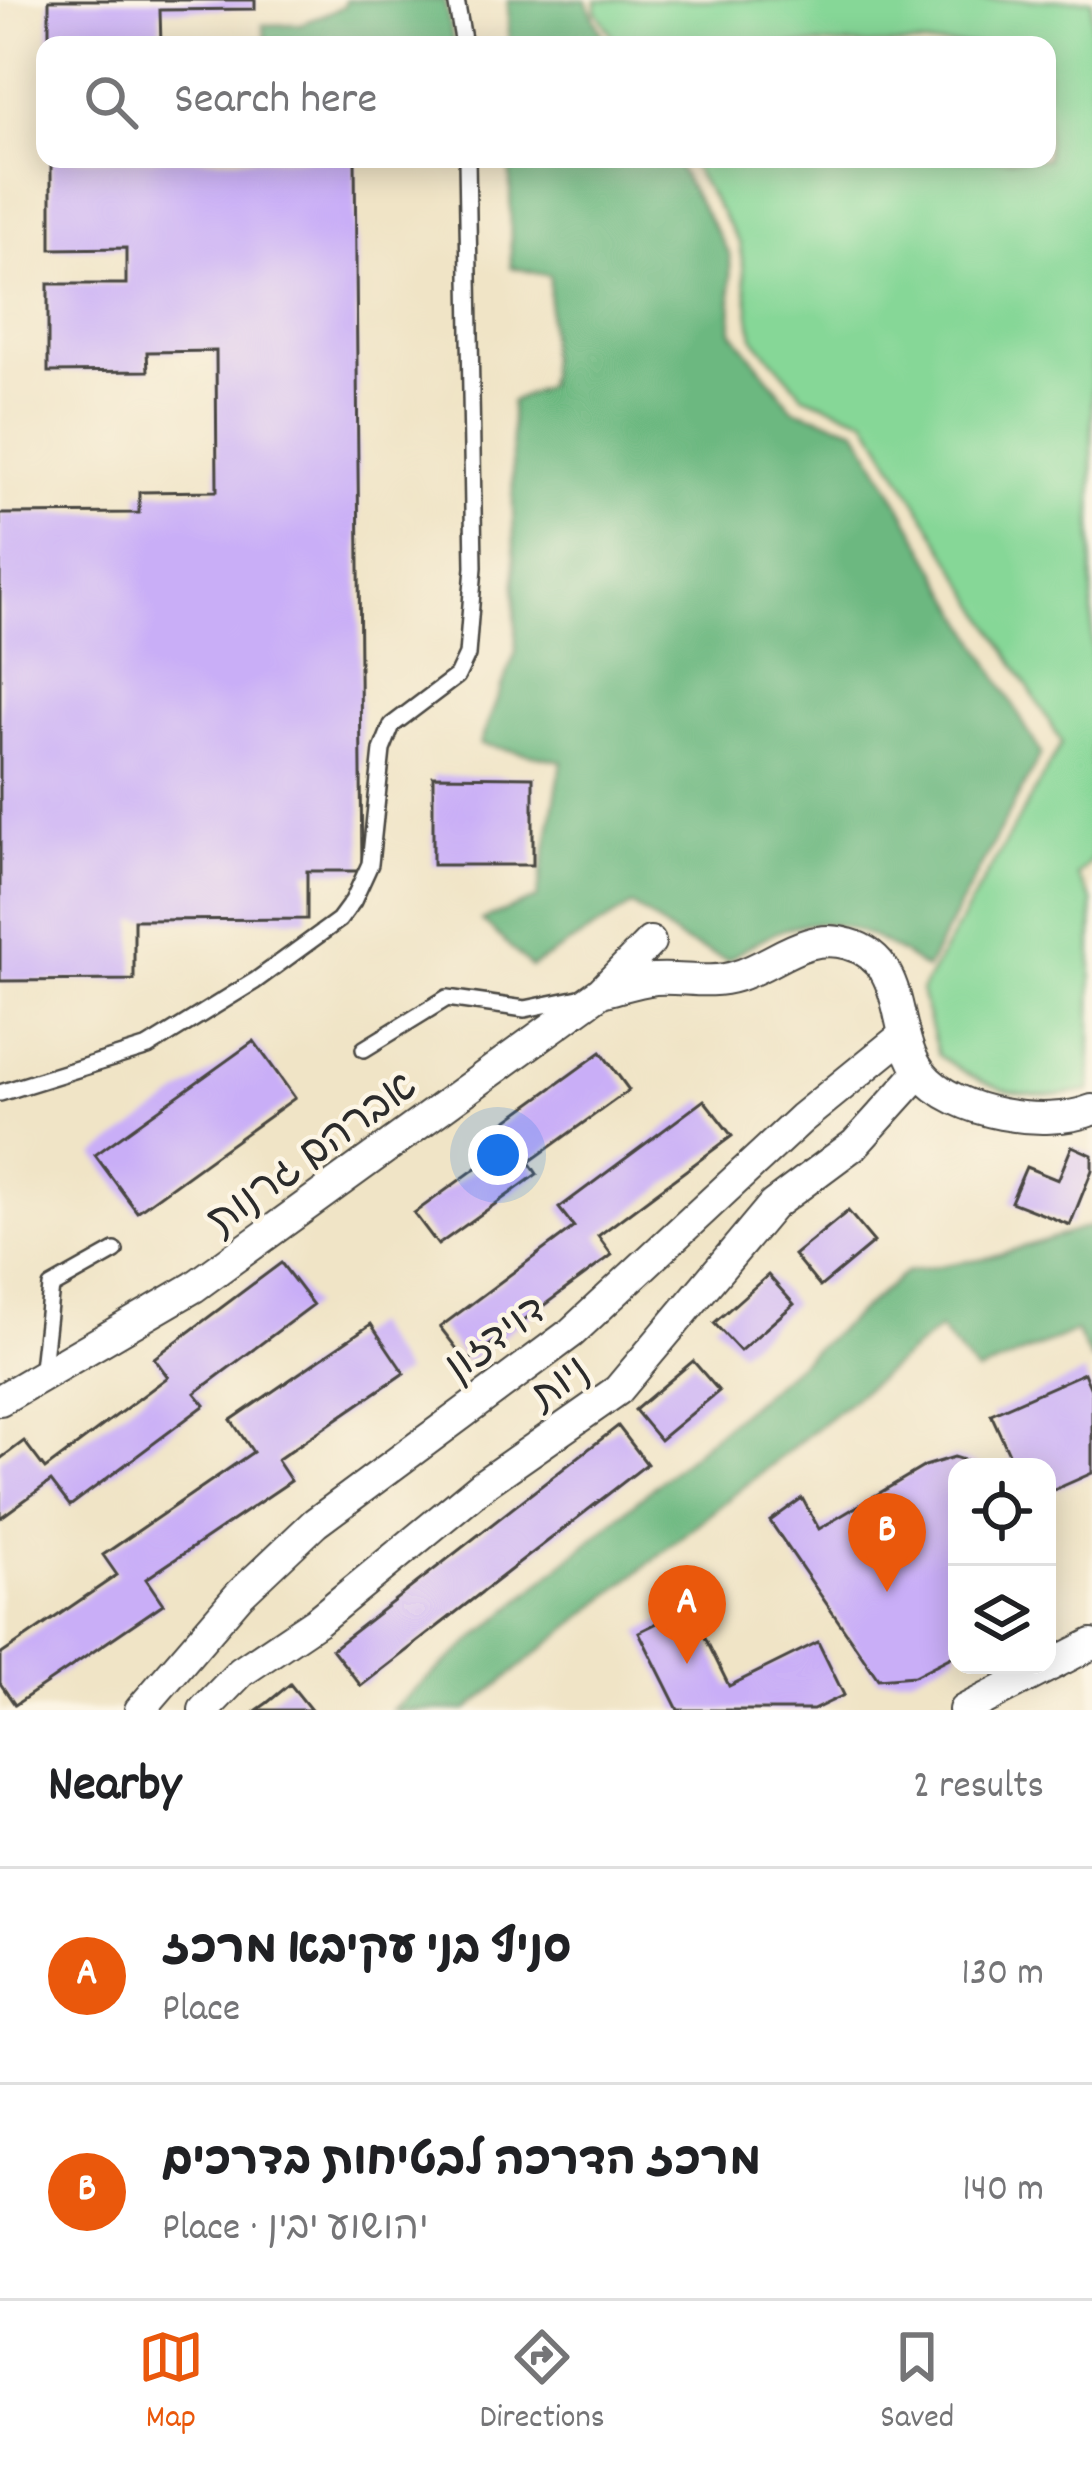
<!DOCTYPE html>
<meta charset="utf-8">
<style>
:root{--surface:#fff;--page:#f6f6f6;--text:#202124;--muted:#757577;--line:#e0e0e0;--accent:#ea580c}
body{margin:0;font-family:Dekko,"Playpen Sans Hebrew",sans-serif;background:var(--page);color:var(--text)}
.controls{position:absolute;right:36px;bottom:36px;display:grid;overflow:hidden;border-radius:24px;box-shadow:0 6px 30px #0003}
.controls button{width:108px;height:108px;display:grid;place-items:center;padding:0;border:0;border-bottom:3px solid var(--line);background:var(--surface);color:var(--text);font:60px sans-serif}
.you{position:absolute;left:498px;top:1155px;width:42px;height:42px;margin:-30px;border:9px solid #fff;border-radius:50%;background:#1a73e8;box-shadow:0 0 0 18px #1a73e833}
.badge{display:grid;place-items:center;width:78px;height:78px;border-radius:50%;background:var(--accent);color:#fff;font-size:39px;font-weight:700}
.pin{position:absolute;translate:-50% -99px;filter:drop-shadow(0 3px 6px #0008)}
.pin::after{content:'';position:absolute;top:63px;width:42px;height:36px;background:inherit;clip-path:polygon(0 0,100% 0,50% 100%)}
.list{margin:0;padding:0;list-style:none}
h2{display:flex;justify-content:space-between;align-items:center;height:156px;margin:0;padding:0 48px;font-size:51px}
h2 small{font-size:39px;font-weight:400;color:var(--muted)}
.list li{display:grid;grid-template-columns:78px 1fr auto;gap:36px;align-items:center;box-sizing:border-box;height:216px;padding:0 48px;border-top:3px solid var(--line)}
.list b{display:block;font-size:45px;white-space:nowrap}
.list p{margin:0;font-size:39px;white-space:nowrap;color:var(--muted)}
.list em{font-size:39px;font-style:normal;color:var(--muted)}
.icon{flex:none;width:66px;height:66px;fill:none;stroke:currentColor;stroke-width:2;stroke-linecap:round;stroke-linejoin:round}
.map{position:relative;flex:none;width:1092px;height:1710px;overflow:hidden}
.search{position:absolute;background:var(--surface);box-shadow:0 6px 30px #0003;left:36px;right:36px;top:36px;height:132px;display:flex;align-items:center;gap:30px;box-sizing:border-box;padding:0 42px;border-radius:24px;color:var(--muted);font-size:45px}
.sheet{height:588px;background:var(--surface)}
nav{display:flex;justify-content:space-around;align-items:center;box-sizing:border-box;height:168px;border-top:3px solid var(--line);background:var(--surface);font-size:33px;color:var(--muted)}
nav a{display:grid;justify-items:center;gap:6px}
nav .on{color:var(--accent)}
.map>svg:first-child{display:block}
.green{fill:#86d797;stroke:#588161;stroke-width:3}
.forest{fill:#6cb880;stroke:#4c7256;stroke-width:3}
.building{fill:#c9aef7}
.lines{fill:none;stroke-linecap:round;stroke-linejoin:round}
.service-casing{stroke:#494742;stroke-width:20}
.minor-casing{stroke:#494742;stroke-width:34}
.service{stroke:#fff;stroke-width:15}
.minor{stroke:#fff;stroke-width:30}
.labels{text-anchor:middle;stroke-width:9;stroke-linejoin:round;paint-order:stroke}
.street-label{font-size:42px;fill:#2b2b2b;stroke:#fcf5e5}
</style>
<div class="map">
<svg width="1092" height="1710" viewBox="0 0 1092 1710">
<rect width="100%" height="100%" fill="#fcf5e5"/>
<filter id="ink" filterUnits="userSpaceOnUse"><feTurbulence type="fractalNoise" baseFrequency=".00833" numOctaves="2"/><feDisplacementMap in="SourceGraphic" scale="24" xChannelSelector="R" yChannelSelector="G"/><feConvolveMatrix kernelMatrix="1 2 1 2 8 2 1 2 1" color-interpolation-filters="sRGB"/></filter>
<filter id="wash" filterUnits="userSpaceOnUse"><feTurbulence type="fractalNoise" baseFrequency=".004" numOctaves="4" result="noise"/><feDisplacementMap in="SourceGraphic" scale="48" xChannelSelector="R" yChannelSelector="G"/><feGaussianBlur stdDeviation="2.7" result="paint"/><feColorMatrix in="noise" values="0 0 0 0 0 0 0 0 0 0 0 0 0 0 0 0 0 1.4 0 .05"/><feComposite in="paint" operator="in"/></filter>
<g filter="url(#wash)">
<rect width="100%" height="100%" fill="#f0e4c6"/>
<!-- green -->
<path class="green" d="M 596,0 L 1092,0 L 1092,859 L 1077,876 L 1092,901 L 1090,1091 C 1027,1102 990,1092 938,1055 L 921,991 L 1062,743 L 866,419 L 804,396 L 753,337 L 740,244 L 688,159 L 1047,159 L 1047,45 L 618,45 L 596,10 Z"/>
<!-- forest -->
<path class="forest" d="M 345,0 L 444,0 L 454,45 L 267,44 L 263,25 L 301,24 L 344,7 Z
M 508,0 L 586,0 L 607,45 L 509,45 Z
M 510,159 L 673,159 L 730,255 L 732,331 L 793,409 L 857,429 L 1041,754 L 926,969 C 849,916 806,904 728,960 L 682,941 L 633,905 L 531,967 L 482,920 L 537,899 L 562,761 L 480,744 L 516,651 L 511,402 L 548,385 L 550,276 L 511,267 Z
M 1092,1226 L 1092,1362 L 1076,1331 L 977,1373 L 939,1329 L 467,1710 L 391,1710 L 906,1272 L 990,1257 Z"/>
<g id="blocks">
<!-- building -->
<path class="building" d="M 49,0 L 255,0 L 255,9 L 160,10 L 161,45 L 49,45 Z
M 51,159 L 355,159 L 362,871 L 307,871 L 307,919 L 134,920 L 134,980 L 0,981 L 0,514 L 139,513 L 139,492 L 217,491 L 216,351 L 147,352 L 148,371 L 48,372 L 48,284 L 126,284 L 126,248 L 51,249 Z
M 433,776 L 533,777 L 533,865 L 433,865 Z
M 254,1041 L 295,1098 L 137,1212 L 95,1155 Z
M 601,1052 L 629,1090 L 529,1162 L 537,1174 L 438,1245 L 414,1213 L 500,1151 L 488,1134 Z
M 704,1100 L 732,1136 L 598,1236 L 612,1255 L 467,1362 L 440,1327 L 574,1227 L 559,1208 Z
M 1072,1146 L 1092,1155 L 1092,1170 L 1070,1225 L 1011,1202 L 1026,1167 L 1058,1180 Z
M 848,1211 L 874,1242 L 820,1287 L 794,1255 Z
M 281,1263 L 313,1305 L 195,1393 L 205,1405 L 70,1506 L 51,1481 L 0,1518 L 0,1459 L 24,1441 L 45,1469 L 168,1377 L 154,1358 Z
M 768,1275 L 794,1304 L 740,1351 L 714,1323 Z
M 371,1324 L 404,1373 L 277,1460 L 291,1481 L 146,1579 L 163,1604 L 15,1705 L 0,1683 L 0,1655 L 117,1575 L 103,1555 L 253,1452 L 231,1420 Z
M 693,1361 L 719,1391 L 660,1440 L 635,1410 Z
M 1084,1373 L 1092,1392 L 1092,1473 L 1047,1493 L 1047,1467 L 1015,1467 L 991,1414 Z
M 618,1426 L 647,1464 L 361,1686 L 332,1649 Z
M 954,1457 L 983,1466 L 957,1467 L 957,1654 L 914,1676 L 878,1679 L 770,1521 L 802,1498 L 819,1529 L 925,1466 Z
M 690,1607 L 729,1686 L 818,1642 L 844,1695 L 813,1710 L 678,1710 L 639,1632 Z
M 290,1684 L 311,1710 L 257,1710 L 267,1703 Z"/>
</g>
</g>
<g filter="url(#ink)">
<use href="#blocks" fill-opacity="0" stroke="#494742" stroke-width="3"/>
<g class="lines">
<!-- service casing -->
<g class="service-casing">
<path id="service" d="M 456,0 L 464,45
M 364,1049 L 447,998 L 525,1009 L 579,998
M 0,1093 L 148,1047 L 255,981 L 339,920 L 353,901 L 370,864 L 382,750 L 392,725 L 457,676 L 467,655 L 474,567 L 467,159
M 41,1377 L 51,1287 L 115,1251"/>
</g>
<!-- minor casing -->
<g class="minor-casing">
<path id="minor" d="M 601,992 C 618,988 637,981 655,979 C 683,977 709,985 737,976 C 774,965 805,931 848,944 C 910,961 890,1033 921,1073 C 954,1115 1046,1128 1092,1110
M 0,1400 L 194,1287 L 601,992 L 650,942
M 140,1710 L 239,1595 L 315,1523 L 571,1333 L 802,1118 L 904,1035
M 204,1710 L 241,1672 L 317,1621 L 485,1483 L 618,1390 L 773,1205 L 855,1144 L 920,1072
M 964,1710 L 1092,1644"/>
</g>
<!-- service -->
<use href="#service" class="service"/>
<!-- minor -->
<use href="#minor" class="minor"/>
</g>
</g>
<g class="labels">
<!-- street labels -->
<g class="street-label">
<text transform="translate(310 1151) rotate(-36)" y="15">אברהם גרנות</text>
<text transform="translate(494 1336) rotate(-36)" y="15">דוידזון</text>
<text transform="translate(558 1381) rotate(-37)" y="15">ניות</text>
</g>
</g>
</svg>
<div class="controls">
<button><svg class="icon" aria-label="locate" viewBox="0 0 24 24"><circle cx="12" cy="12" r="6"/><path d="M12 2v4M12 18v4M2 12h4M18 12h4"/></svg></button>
<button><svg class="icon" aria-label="layers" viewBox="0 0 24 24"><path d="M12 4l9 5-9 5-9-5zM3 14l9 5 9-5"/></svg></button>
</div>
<div class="you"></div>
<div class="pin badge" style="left:687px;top:1664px">A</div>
<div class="pin badge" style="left:887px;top:1592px">B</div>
<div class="search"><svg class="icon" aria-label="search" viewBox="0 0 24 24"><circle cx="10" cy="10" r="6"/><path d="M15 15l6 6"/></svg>Search here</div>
</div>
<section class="sheet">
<h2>Nearby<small>2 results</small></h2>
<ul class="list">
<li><span class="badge">A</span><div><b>סניף בני עקיבא מרכז</b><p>Place</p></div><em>130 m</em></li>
<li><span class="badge">B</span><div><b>מרכז הדרכה לבטיחות בדרכים</b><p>Place · יהושוע יבין</p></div><em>140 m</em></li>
</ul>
</section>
<nav>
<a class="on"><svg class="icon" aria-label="map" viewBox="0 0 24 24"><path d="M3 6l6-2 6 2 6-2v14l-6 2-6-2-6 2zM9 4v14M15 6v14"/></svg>Map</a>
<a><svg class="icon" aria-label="directions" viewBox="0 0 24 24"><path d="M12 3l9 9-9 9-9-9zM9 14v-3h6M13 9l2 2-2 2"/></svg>Directions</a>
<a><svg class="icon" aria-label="saved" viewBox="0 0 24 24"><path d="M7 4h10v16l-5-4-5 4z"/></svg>Saved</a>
</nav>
